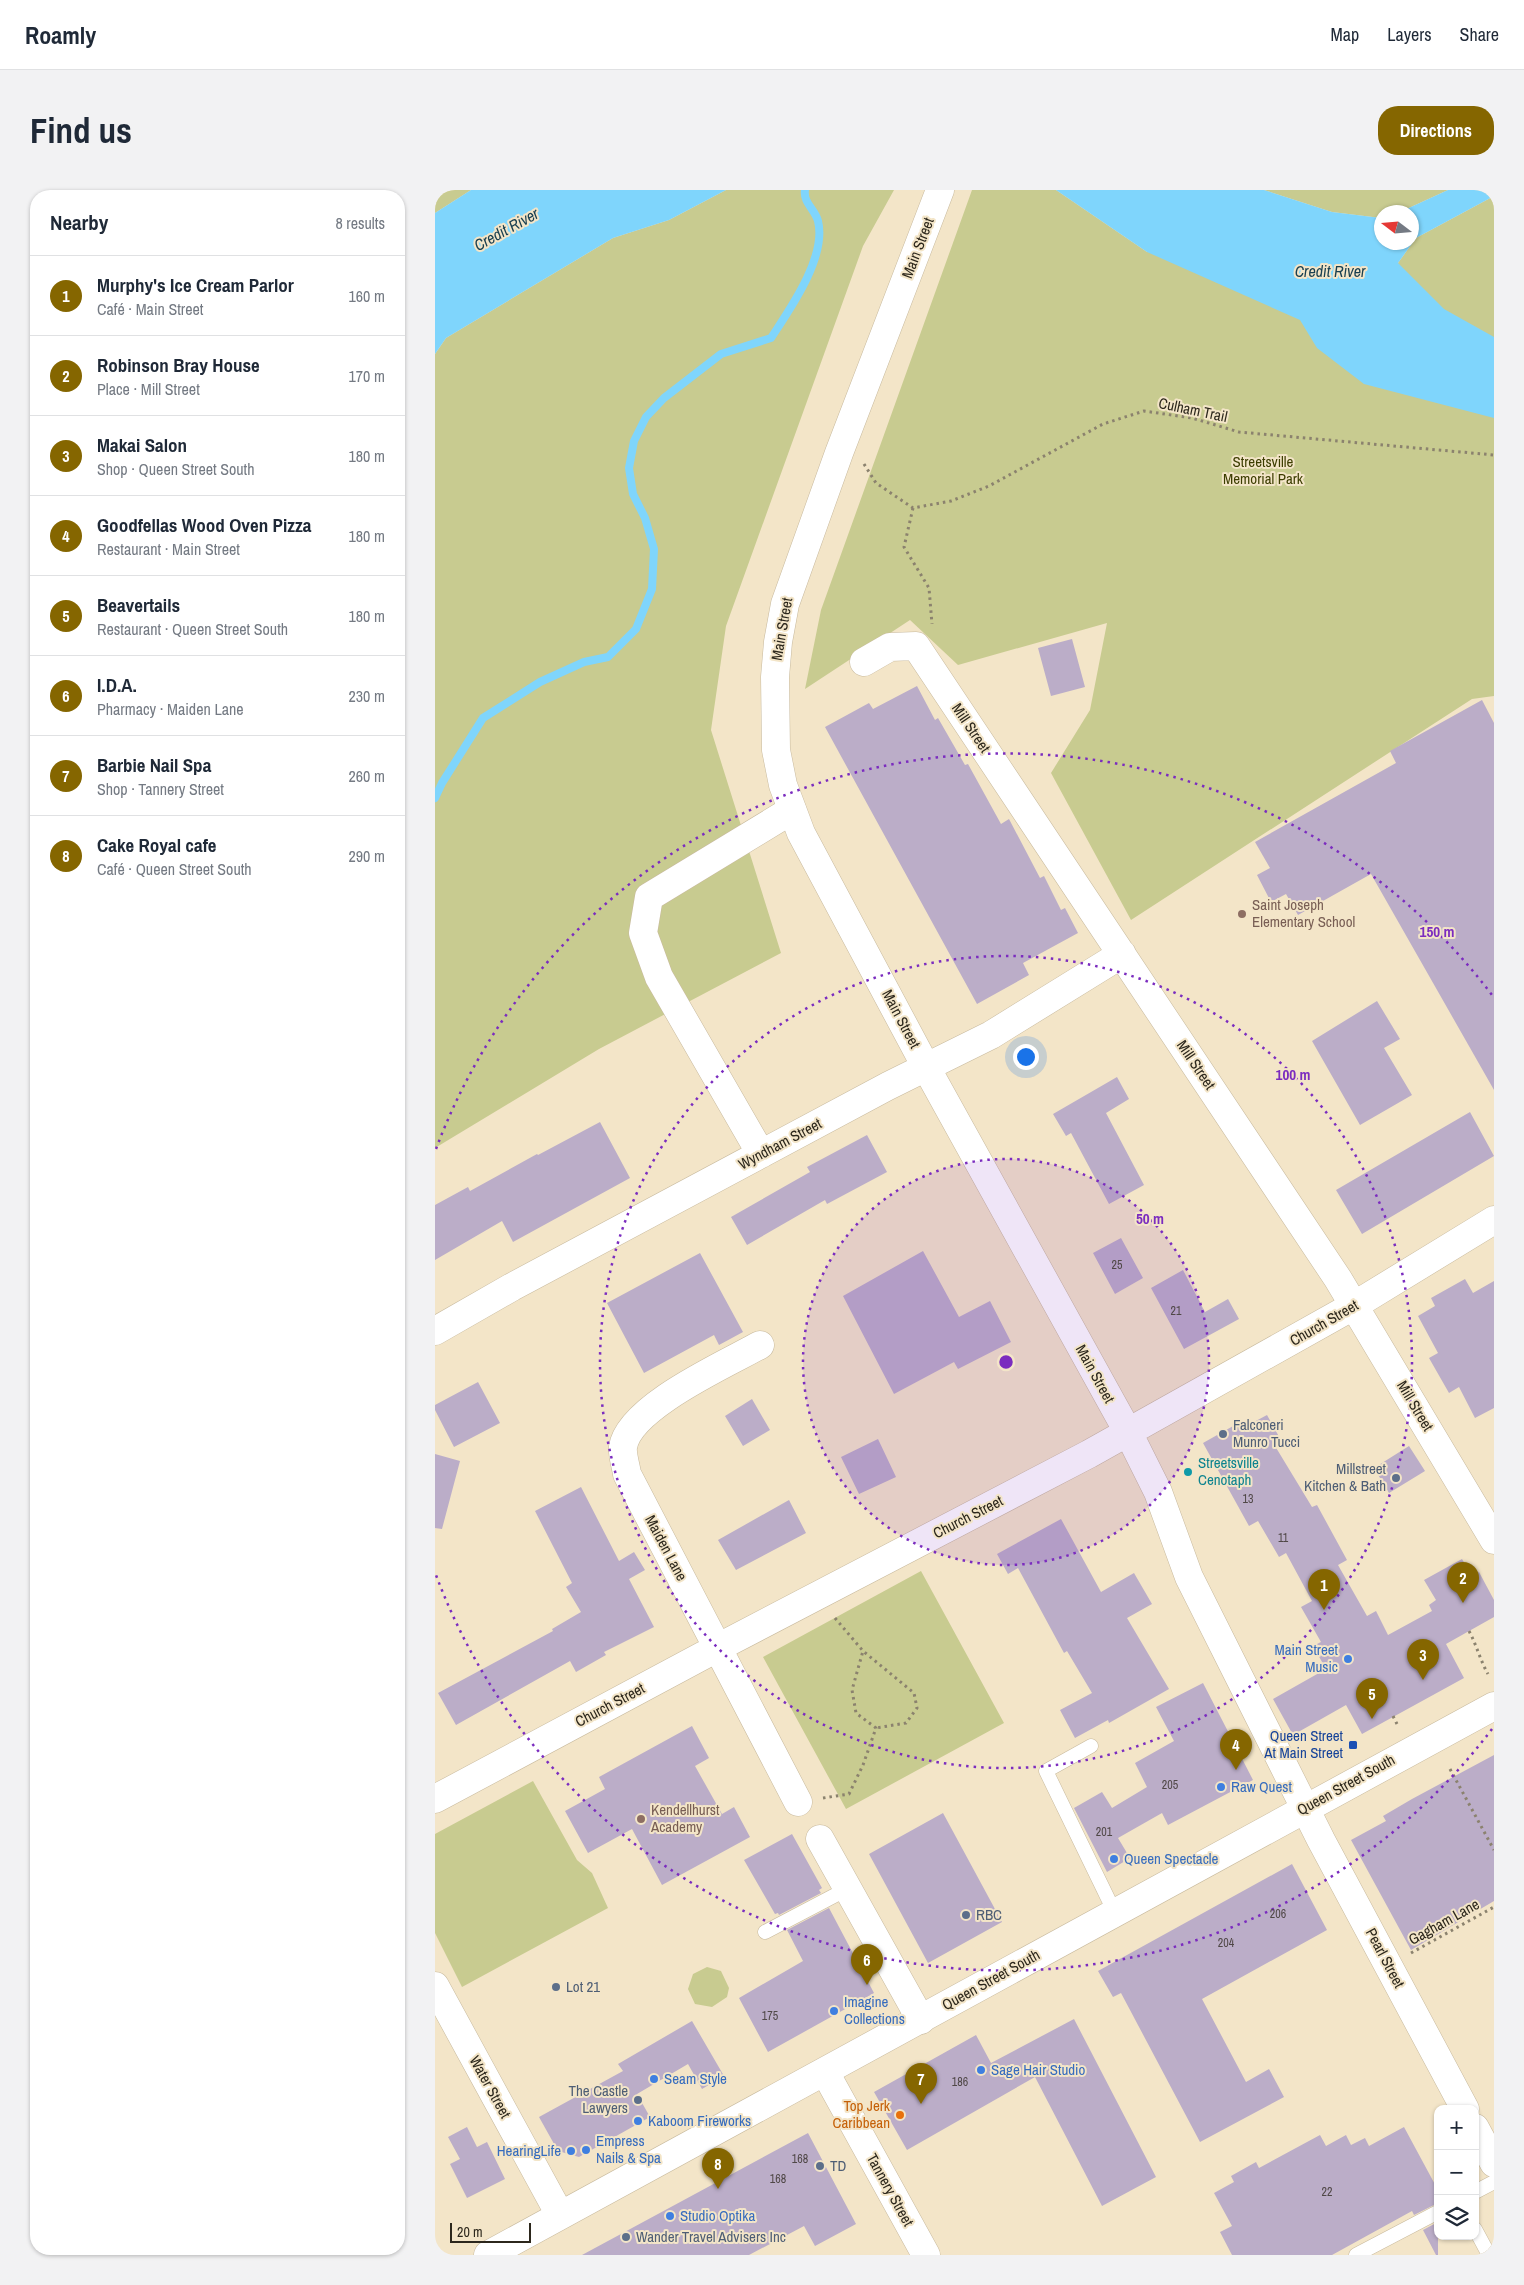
<!DOCTYPE html>
<meta charset="utf-8">
<style>
:root{--surface:#fff;--page:#f2f2f3;--text:#1f2937;--muted:#747a83;--line:#e0e1e3;--accent:#856600}
body{margin:0;font-family:"Archivo Narrow",sans-serif;background:var(--page);color:var(--text)}
.controls{position:absolute;right:15px;bottom:15px;display:grid;overflow:hidden;border-radius:10px;box-shadow:0 1px 4px #0004}
.controls button{width:45px;height:45px;display:grid;place-items:center;padding:0;border:0;border-bottom:1px solid var(--line);background:var(--surface);color:var(--text);font:25px sans-serif}
.compass{position:absolute;left:939px;top:15px;width:45px;height:45px;border-radius:50%;background:var(--surface);box-shadow:0 1px 4px #0004;rotate:286deg}
.scale{position:absolute;left:15px;bottom:12px;width:81px;box-sizing:border-box;padding-left:5px;border:2px solid #2c271c;border-top:0;font-size:14px;line-height:18px;white-space:nowrap;color:#2c271c;-webkit-text-stroke:4px #f3e5c8;paint-order:stroke}
.you{position:absolute;left:590px;top:866px;width:18px;height:18px;margin:-12px;border:4px solid #fff;border-radius:50%;background:#1a73e8;box-shadow:0 0 0 8px #1a73e833}
.badge{display:grid;place-items:center;width:32px;height:32px;border-radius:50%;background:var(--accent);color:#fff;font-size:16px;font-weight:700}
.pin{position:absolute;translate:-50% -41px;filter:drop-shadow(0 1px 2px #0008)}
.pin::after{content:'';position:absolute;top:26px;width:18px;height:15px;background:inherit;clip-path:polygon(0 0,100% 0,50% 100%)}
.list{margin:0;padding:0;list-style:none}
h2{display:flex;justify-content:space-between;align-items:center;height:65px;margin:0;padding:0 20px;font-size:21px}
h2 small{font-size:16px;font-weight:400;color:var(--muted)}
.list li{display:grid;grid-template-columns:32px 1fr auto;gap:15px;align-items:center;box-sizing:border-box;height:80px;padding:0 20px;border-top:1px solid var(--line)}
.list b{display:block;font-size:19px;white-space:nowrap}
.list p{margin:0;font-size:16px;white-space:nowrap;color:var(--muted)}
.list em{font-size:16px;font-style:normal;color:var(--muted)}
.icon{flex:none;width:28px;height:28px;fill:none;stroke:currentColor;stroke-width:2;stroke-linecap:round;stroke-linejoin:round}
.map{position:relative;flex:none;width:1059px;height:2065px;overflow:hidden;border-radius:20px}
header{display:flex;align-items:center;gap:30px;box-sizing:border-box;height:70px;padding:0 25px;background:var(--surface);border-bottom:1px solid var(--line)}
header strong{font-size:24px}
nav{display:flex;gap:28px;margin-inline-start:auto;font-size:18px}
.intro{display:flex;align-items:center;justify-content:space-between;box-sizing:border-box;height:120px;padding:0 30px}
h1{margin:0;font-size:35px}
.button{padding:12px 22px;border-radius:20px;background:var(--accent);color:#fff;font-size:18px;font-weight:700}
main{display:flex;gap:30px;padding:0 30px}
aside{flex:1;background:var(--surface);border-radius:20px;box-shadow:0 1px 4px #0004}
.map>svg:first-child{display:block}
.green{fill:#c8cb90}
.water{fill:#7fd5fc}
.lines{fill:none;stroke-linecap:round;stroke-linejoin:round}
.stream{stroke:#7fd5fc;stroke-width:8}
.building{fill:#bbadc8}
.service-casing{stroke:#c8ba9e;stroke-width:15}
.minor-casing{stroke:#c8ba9e;stroke-width:29}
.tertiary-casing{stroke:#c8ba9e;stroke-width:29}
.secondary-casing{stroke:#c8ba9e;stroke-width:29}
.path{stroke:#8b826e;stroke-width:3;stroke-dasharray:2.5 4;stroke-linecap:butt}
.service{stroke:#fff;stroke-width:14}
.minor{stroke:#fff;stroke-width:28}
.tertiary{stroke:#fff;stroke-width:28}
.secondary{stroke:#fff;stroke-width:28}
.ring{fill:none;stroke:#7b2cbf;stroke-width:2.5;stroke-dasharray:2.5 5}
.education-dot{fill:#8d6e63;stroke:#f3e5c8;stroke-width:2}
.service-dot{fill:#5c6f8a;stroke:#f3e5c8;stroke-width:2}
.culture-dot{fill:#0f9aa8;stroke:#f3e5c8;stroke-width:2}
.shop-dot{fill:#3f7fe0;stroke:#f3e5c8;stroke-width:2}
.transit-dot{fill:#1a4fb4;stroke:#f3e5c8;stroke-width:2}
.food-dot{fill:#e8710a;stroke:#f3e5c8;stroke-width:2}
.labels{text-anchor:middle;stroke-width:4;stroke-linejoin:round;paint-order:stroke}
.number-label{font-size:12px;fill:#504847}
.street-label{font-size:15px;fill:#2c271c;stroke:#f3e5c8}
.park-label{font-size:15px;fill:#3c3d00;stroke:#f3e5c8}
.education-label{font-size:15px;fill:#785e54;stroke:#f3e5c8;text-anchor:start}
.service-label{font-size:15px;fill:#4e5e75;stroke:#f3e5c8;text-anchor:start}
.culture-label{font-size:15px;fill:#0d838f;stroke:#f3e5c8;text-anchor:start}
.shop-label{font-size:15px;fill:#366cbe;stroke:#f3e5c8;text-anchor:start}
.transit-label{font-size:15px;fill:#164399;stroke:#f3e5c8;text-anchor:end}
.food-label{font-size:15px;fill:#c56008;stroke:#f3e5c8;text-anchor:end}
.water-label{font-size:16px;font-style:italic;fill:#1a4051;stroke:#f3e5c8}
.centre{fill:#7b2cbf;stroke:#f3e5c8;stroke-width:2.5}
.ring-label{font-size:15px;text-anchor:middle;font-weight:bold;fill:#7b2cbf;stroke:#f3e5c8;stroke-width:4;stroke-linejoin:round;paint-order:stroke}
</style>
<header>
<strong>Roamly</strong>
<nav><a>Map</a><a>Layers</a><a>Share</a></nav>
</header>
<div class="intro"><h1>Find us</h1><a class="button">Directions</a></div>
<main>
<aside>
<h2>Nearby<small>8 results</small></h2>
<ul class="list">
<li><span class="badge">1</span><div><b>Murphy's Ice Cream Parlor</b><p>Café · Main Street</p></div><em>160 m</em></li>
<li><span class="badge">2</span><div><b>Robinson Bray House</b><p>Place · Mill Street</p></div><em>170 m</em></li>
<li><span class="badge">3</span><div><b>Makai Salon</b><p>Shop · Queen Street South</p></div><em>180 m</em></li>
<li><span class="badge">4</span><div><b>Goodfellas Wood Oven Pizza</b><p>Restaurant · Main Street</p></div><em>180 m</em></li>
<li><span class="badge">5</span><div><b>Beavertails</b><p>Restaurant · Queen Street South</p></div><em>180 m</em></li>
<li><span class="badge">6</span><div><b>I.D.A.</b><p>Pharmacy · Maiden Lane</p></div><em>230 m</em></li>
<li><span class="badge">7</span><div><b>Barbie Nail Spa</b><p>Shop · Tannery Street</p></div><em>260 m</em></li>
<li><span class="badge">8</span><div><b>Cake Royal cafe</b><p>Café · Queen Street South</p></div><em>290 m</em></li>
</ul>
</aside>
<div class="map">
<svg width="1059" height="2065" viewBox="0 0 1059 2065">
<rect width="100%" height="100%" fill="#f3e5c8"/>
<!-- green -->
<path class="green" d="M 0,0 L 36,0 L 0,23 Z
M 291,0 L 459,0 L 428,56 L 291,436 L 276,540 L 346,763 L 164,859 L 0,958 L 0,164 L 11,148 L 178,48 L 234,30 Z
M 537,0 L 621,0 L 712,62 L 963,73 L 981,48 L 1059,6 L 1059,506 L 1037,509 L 696,730 L 616,583 L 655,520 L 672,433 L 523,475 L 475,430 L 370,499 L 386,420 Z
M 829,0 L 1013,0 L 965,22 L 946,22 L 946,28 L 897,22 Z
M 486,1381 L 569,1533 L 411,1619 L 328,1467 Z
M 98,1591 L 142,1670 L 157,1683 L 173,1718 L 27,1797 L 0,1743 L 0,1644 Z
M 272,1777 L 286,1781 L 294,1798 L 292,1807 L 277,1817 L 260,1814 L 253,1799 L 258,1784 Z"/>
<!-- water -->
<path class="water" d="M 36,0 L 291,0 L 234,30 L 178,48 L 11,148 L 0,164 L 0,23 Z
M 621,0 L 829,0 L 897,22 L 946,28 L 946,52 L 976,52 L 976,22 L 965,22 L 1013,0 L 1059,0 L 1059,6 L 981,48 L 963,73 L 1009,119 L 1059,147 L 1059,228 L 929,194 L 882,158 L 865,130 L 712,62 Z"/>
<g class="lines">
<!-- stream -->
<path class="stream" d="M 0,608 L 7,593 L 48,528 L 105,492 L 149,472 L 173,467 L 201,439 L 217,399 L 219,359 L 210,328 L 198,304 L 194,278 L 199,251 L 211,227 L 229,208 L 286,164 L 336,148 C 355,119 392,67 383,31 C 380,19 368,13 370,0"/>
</g>
<!-- building -->
<path class="building" d="M 637,449 L 650,497 L 616,506 L 603,458 Z
M 482,496 L 500,530 L 503,528 L 530,575 L 533,574 L 566,634 L 574,629 L 605,688 L 609,686 L 626,720 L 630,718 L 643,743 L 588,773 L 594,785 L 542,814 L 390,537 L 434,513 L 438,519 Z
M 1047,510 L 1059,533 L 1059,900 L 936,684 L 863,725 L 851,704 L 836,712 L 822,685 L 835,678 L 820,652 L 961,573 L 955,561 Z
M 942,811 L 965,849 L 949,858 L 977,905 L 925,935 L 877,851 Z
M 682,887 L 694,909 L 671,923 L 709,995 L 674,1014 L 636,943 L 631,946 L 618,924 Z
M 1035,922 L 1059,966 L 927,1044 L 901,1000 Z
M 165,932 L 195,988 L 78,1052 L 67,1031 L 0,1070 L 0,1015 L 33,997 L 35,1001 L 102,964 L 103,965 Z
M 432,945 L 452,982 L 392,1014 L 390,1010 L 312,1055 L 296,1027 L 375,982 L 372,977 Z
M 686,1048 L 708,1088 L 680,1104 L 658,1063 Z
M 488,1061 L 524,1127 L 555,1111 L 576,1152 L 523,1179 L 519,1172 L 459,1204 L 408,1106 Z
M 265,1063 L 308,1142 L 284,1155 L 279,1145 L 209,1183 L 172,1113 Z
M 748,1080 L 770,1122 L 793,1109 L 804,1129 L 749,1159 L 716,1098 Z
M 1030,1089 L 1038,1103 L 1059,1091 L 1059,1218 L 1040,1228 L 1024,1197 L 1014,1203 L 994,1168 L 1003,1163 L 983,1126 L 1000,1116 L 996,1108 Z
M 43,1192 L 65,1233 L 19,1257 L 0,1220 L 0,1215 Z
M 317,1209 L 335,1240 L 308,1256 L 290,1226 Z
M 832,1225 L 847,1252 L 840,1256 L 877,1317 L 882,1315 L 912,1370 L 903,1375 L 932,1426 L 941,1421 L 953,1445 L 997,1421 L 994,1415 L 1001,1410 L 989,1390 L 1027,1369 L 1037,1386 L 1044,1382 L 1059,1410 L 1059,1427 L 1011,1454 L 1029,1488 L 927,1544 L 911,1515 L 858,1545 L 838,1509 L 891,1479 L 878,1456 L 886,1452 L 866,1417 L 877,1411 L 851,1363 L 844,1367 L 823,1331 L 814,1336 L 768,1253 L 807,1231 L 817,1233 Z
M 443,1249 L 461,1287 L 424,1304 L 406,1267 Z
M 974,1256 L 990,1281 L 954,1303 L 939,1278 Z
M 0,1264 L 25,1271 L 7,1339 L 0,1338 Z
M 146,1297 L 184,1371 L 199,1362 L 210,1380 L 194,1389 L 219,1437 L 169,1462 L 171,1465 L 141,1482 L 135,1471 L 21,1535 L 3,1503 L 118,1441 L 117,1439 L 146,1422 L 131,1397 L 137,1393 L 100,1321 Z
M 354,1310 L 371,1343 L 301,1380 L 283,1350 Z
M 626,1329 L 666,1402 L 699,1383 L 717,1414 L 692,1428 L 734,1499 L 674,1533 L 673,1530 L 640,1548 L 625,1520 L 657,1503 L 632,1461 L 629,1463 L 583,1378 L 573,1384 L 562,1364 Z
M 768,1493 L 818,1590 L 733,1635 L 727,1623 L 683,1648 L 695,1668 L 672,1682 L 639,1618 L 667,1602 L 677,1618 L 712,1597 L 700,1573 L 739,1551 L 721,1517 Z
M 257,1536 L 274,1568 L 260,1576 L 287,1624 L 299,1617 L 315,1647 L 227,1695 L 197,1639 L 153,1663 L 130,1621 L 170,1599 L 164,1587 Z
M 1059,1565 L 1059,1711 L 976,1760 L 916,1650 L 951,1631 L 948,1626 L 977,1609 Z
M 508,1623 L 567,1732 L 493,1773 L 434,1664 Z
M 357,1644 L 387,1698 L 384,1700 L 386,1703 L 344,1725 L 343,1723 L 340,1724 L 309,1670 Z
M 857,1674 L 892,1740 L 767,1809 L 811,1892 L 834,1879 L 849,1907 L 765,1952 L 686,1803 L 678,1807 L 663,1781 Z
M 394,1718 L 439,1803 L 333,1862 L 304,1808 L 368,1771 L 352,1740 Z
M 639,1829 L 721,1987 L 667,2016 L 600,1887 L 472,1960 L 439,1902 L 541,1845 L 556,1873 Z
M 257,1831 L 289,1886 L 267,1899 L 253,1874 L 202,1904 L 215,1927 L 144,1967 L 123,1961 L 104,1927 L 188,1881 L 183,1874 Z
M 32,1937 L 42,1957 L 52,1952 L 70,1989 L 32,2008 L 15,1974 L 25,1969 L 13,1947 Z
M 969,1937 L 1003,2000 L 1003,2013 L 979,2025 L 977,2021 L 897,2065 L 797,2065 L 785,2042 L 797,2036 L 779,2003 L 799,1992 L 796,1986 L 821,1972 L 824,1978 L 885,1945 L 891,1956 L 911,1945 L 916,1955 L 930,1948 L 934,1956 Z
M 373,1943 L 421,2034 L 380,2056 L 369,2036 L 314,2065 L 147,2065 Z
M 1003,2032 L 1003,2065 L 1001,2065 L 988,2040 Z"/>
<g class="lines">
<!-- service casing -->
<g class="service-casing">
<path id="service" d="M 656,1556 L 611,1581 L 680,1723
M 330,1742 L 412,1699
M 1040,2002 L 1059,1992
M 1040,2039 L 1054,2065
M 921,2065 L 1003,2022"/>
</g>
<!-- minor casing -->
<g class="minor-casing">
<path id="minor" d="M 429,472 L 455,457 L 481,456 L 903,1089 L 1059,1350
M 326,964 L 224,787 L 208,743 L 214,707 L 357,620
M 0,1141 L 77,1097 L 453,896 L 556,845 L 687,764
M 325,1155 C 291,1174 194,1217 188,1257 C 187,1265 191,1276 192,1284 L 363,1612
M 693,1242 L 723,1302 L 754,1387 L 886,1650 L 1030,1919
M 0,1609 L 284,1457 L 654,1264 L 920,1115 L 1059,1030
M 385,1649 L 486,1830
M 0,1796 L 125,2025
M 390,1882 L 491,2065
M 1040,1938 L 1059,1973"/>
</g>
<!-- tertiary casing -->
<g class="tertiary-casing">
<path id="tertiary" d="M 505,0 L 404,263 L 350,414 L 343,452 L 340,487 L 341,560 L 348,595 L 366,643 L 491,877 L 693,1242"/>
</g>
<!-- secondary casing -->
<g class="secondary-casing">
<path id="secondary" d="M 53,2065 L 1059,1516"/>
</g>
<!-- path -->
<path class="path" d="M 429,274 L 441,293 L 478,318 L 516,311 L 554,296 L 668,234 L 709,221 L 757,228 L 804,242 L 1059,265
M 478,318 L 469,357 L 494,398 L 497,434
M 400,1428 L 428,1461 L 479,1503 L 482,1518 L 471,1533 L 441,1538
M 1034,1441 C 1042,1456 1045,1470 1053,1484
M 958,1526 L 962,1534
M 1015,1579 L 1059,1660
M 388,1608 L 414,1604 L 428,1575 L 441,1538 L 421,1523 L 417,1500 L 428,1461
M 976,1763 L 1059,1717"/>
<!-- service -->
<use href="#service" class="service"/>
<!-- minor -->
<use href="#minor" class="minor"/>
<!-- tertiary -->
<use href="#tertiary" class="tertiary"/>
<!-- secondary -->
<use href="#secondary" class="secondary"/>
</g>
<!-- distance rings -->
<circle cx="571" cy="1172" r="203" fill="#7b2cbf" fill-opacity=".12"/>
<g class="ring">
<circle cx="571" cy="1172" r="203"/>
<circle cx="571" cy="1172" r="406"/>
<path d="M1057 1539A609 609 0 0 1 1 1385M1 959A609 609 0 0 1 1057 805"/>
</g>
<!-- markers -->
<g class="education-dot">
<circle cx="807" cy="724" r="5"/>
<circle cx="206" cy="1629" r="5"/>
</g>
<g class="service-dot">
<circle cx="788" cy="1244" r="5"/>
<circle cx="961" cy="1288" r="5"/>
<circle cx="531" cy="1725" r="5"/>
<circle cx="121" cy="1797" r="5"/>
<circle cx="203" cy="1910" r="5"/>
<circle cx="385" cy="1976" r="5"/>
<circle cx="191" cy="2047" r="5"/>
</g>
<circle class="culture-dot" cx="753" cy="1282" r="5"/>
<g class="shop-dot">
<circle cx="913" cy="1469" r="5"/>
<circle cx="786" cy="1597" r="5"/>
<circle cx="679" cy="1669" r="5"/>
<circle cx="399" cy="1821" r="5"/>
<circle cx="546" cy="1880" r="5"/>
<circle cx="219" cy="1889" r="5"/>
<circle cx="203" cy="1931" r="5"/>
<circle cx="151" cy="1960" r="5"/>
<circle cx="136" cy="1961" r="5"/>
<circle cx="235" cy="2026" r="5"/>
</g>
<rect class="transit-dot" x="913" y="1550" width="10" height="10" rx="2.5"/>
<circle class="food-dot" cx="465" cy="1925" r="5"/>
<g class="labels">
<!-- number labels -->
<g class="number-label">
<text x="682" y="1079">25</text>
<text x="741" y="1125">21</text>
<text x="813" y="1313">13</text>
<text x="848" y="1352">11</text>
<text x="735" y="1599">205</text>
<text x="669" y="1646">201</text>
<text x="843" y="1728">206</text>
<text x="791" y="1757">204</text>
<text x="335" y="1830">175</text>
<text x="525" y="1896">186</text>
<text x="365" y="1973">168</text>
<text x="343" y="1993">168</text>
<text x="892" y="2006">22</text>
</g>
<!-- street labels -->
<g class="street-label">
<text transform="translate(483 58) rotate(-69)" y="5">Main Street</text>
<text transform="translate(758 220) rotate(12)" y="5">Culham Trail</text>
<text transform="translate(347 439) rotate(-80)" y="5">Main Street</text>
<text transform="translate(536 538) rotate(56)" y="5">Mill Street</text>
<text transform="translate(466 829) rotate(62)" y="5">Main Street</text>
<text transform="translate(761 875) rotate(56)" y="5">Mill Street</text>
<text transform="translate(345 954) rotate(-28)" y="5">Wyndham Street</text>
<text transform="translate(889 1133) rotate(-30)" y="5">Church Street</text>
<text transform="translate(660 1184) rotate(61)" y="5">Main Street</text>
<text transform="translate(980 1216) rotate(59)" y="5">Mill Street</text>
<text transform="translate(533 1327) rotate(-27)" y="5">Church Street</text>
<text transform="translate(231 1358) rotate(62)" y="5">Maiden Lane</text>
<text transform="translate(175 1515) rotate(-28)" y="5">Church Street</text>
<text transform="translate(911 1595) rotate(-29)" y="5">Queen Street South</text>
<text transform="translate(1009 1732) rotate(-29)" y="5">Gagham Lane</text>
<text transform="translate(950 1768) rotate(62)" y="5">Pearl Street</text>
<text transform="translate(556 1790) rotate(-29)" y="5">Queen Street South</text>
<text transform="translate(55 1897) rotate(61)" y="5">Water Street</text>
<text transform="translate(455 2000) rotate(61)" y="5">Tannery Street</text>
</g>
<!-- park labels -->
<g class="park-label">
<text x="828" y="277">Streetsville<tspan x="828" dy="17">Memorial Park</tspan></text>
</g>
<!-- education labels -->
<g class="education-label">
<text x="817" y="720">Saint Joseph<tspan x="817" dy="17">Elementary School</tspan></text>
<text x="216" y="1625">Kendellhurst<tspan x="216" dy="17">Academy</tspan></text>
</g>
<!-- service labels -->
<g class="service-label">
<text x="798" y="1240">Falconeri<tspan x="798" dy="17">Munro Tucci</tspan></text>
<text x="951" y="1284" text-anchor="end">Millstreet<tspan x="951" dy="17">Kitchen &amp; Bath</tspan></text>
<text x="541" y="1730">RBC</text>
<text x="131" y="1802">Lot 21</text>
<text x="193" y="1906" text-anchor="end">The Castle<tspan x="193" dy="17">Lawyers</tspan></text>
<text x="395" y="1981">TD</text>
<text x="201" y="2052">Wander Travel Advisers Inc</text>
</g>
<!-- culture labels -->
<g class="culture-label">
<text x="763" y="1278">Streetsville<tspan x="763" dy="17">Cenotaph</tspan></text>
</g>
<!-- shop labels -->
<g class="shop-label">
<text x="903" y="1465" text-anchor="end">Main Street<tspan x="903" dy="17">Music</tspan></text>
<text x="796" y="1602">Raw Quest</text>
<text x="689" y="1674">Queen Spectacle</text>
<text x="409" y="1817">Imagine<tspan x="409" dy="17">Collections</tspan></text>
<text x="556" y="1885">Sage Hair Studio</text>
<text x="229" y="1894">Seam Style</text>
<text x="213" y="1936">Kaboom Fireworks</text>
<text x="161" y="1956">Empress<tspan x="161" dy="17">Nails &amp; Spa</tspan></text>
<text x="126" y="1966" text-anchor="end">HearingLife</text>
<text x="245" y="2031">Studio Optika</text>
</g>
<!-- transit labels -->
<g class="transit-label">
<text x="908" y="1551">Queen Street<tspan x="908" dy="17">At Main Street</tspan></text>
</g>
<!-- food labels -->
<g class="food-label">
<text x="455" y="1921">Top Jerk<tspan x="455" dy="17">Caribbean</tspan></text>
</g>
<!-- water labels -->
<g class="water-label">
<text transform="translate(71 39) rotate(-29)" y="6">Credit River</text>
<text x="895" y="87">Credit River</text>
</g>
</g>
<circle cx="571" cy="1172" r="8" class="centre"/>
<g class="ring-label">
<text x="1002" y="747">150 m</text>
<text x="858" y="890">100 m</text>
<text x="715" y="1034">50 m</text>
</g>
</svg>
<div class="controls">
<button>+</button>
<button>−</button>
<button><svg class="icon" aria-label="layers" viewBox="0 0 24 24"><path d="M12 4l9 5-9 5-9-5zM3 14l9 5 9-5"/></svg></button>
</div>
<svg class="compass" viewBox="-18 -18 36 36"><path d="M0-13l5 13h-10z" fill="#e53935"/><path d="M0 13l5-13h-10z" fill="#747a83"/></svg>
<div class="scale">20 m</div>
<div class="you"></div>
<div class="pin badge" style="left:889px;top:1420px">1</div>
<div class="pin badge" style="left:1028px;top:1413px">2</div>
<div class="pin badge" style="left:988px;top:1490px">3</div>
<div class="pin badge" style="left:801px;top:1580px">4</div>
<div class="pin badge" style="left:937px;top:1529px">5</div>
<div class="pin badge" style="left:432px;top:1795px">6</div>
<div class="pin badge" style="left:486px;top:1914px">7</div>
<div class="pin badge" style="left:283px;top:1999px">8</div>
</div>
</main>
